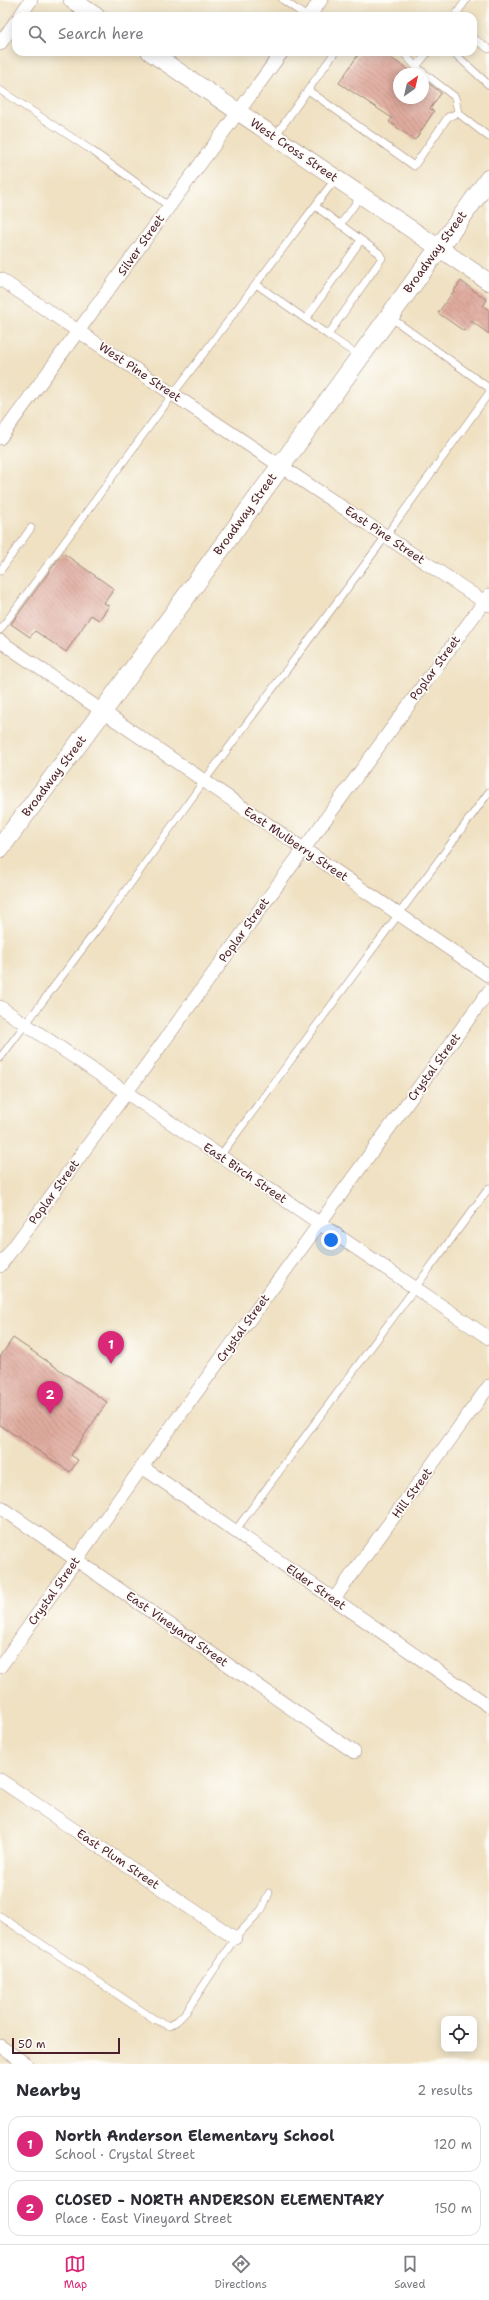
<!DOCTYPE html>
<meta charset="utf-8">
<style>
:root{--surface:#fff;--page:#f7f7f7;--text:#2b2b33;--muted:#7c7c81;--line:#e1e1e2;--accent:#db2777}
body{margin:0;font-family:"Shantell Sans",sans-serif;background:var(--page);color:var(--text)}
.controls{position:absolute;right:12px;bottom:12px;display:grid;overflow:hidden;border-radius:8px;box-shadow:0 2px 10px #0003}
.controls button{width:36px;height:36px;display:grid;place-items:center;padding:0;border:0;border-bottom:1px solid var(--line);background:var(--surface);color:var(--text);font:20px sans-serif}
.compass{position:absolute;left:393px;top:68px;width:36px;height:36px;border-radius:50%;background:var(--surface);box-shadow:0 2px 10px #0003;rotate:34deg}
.scale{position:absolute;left:12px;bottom:10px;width:108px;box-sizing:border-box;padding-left:4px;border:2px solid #4a1f2b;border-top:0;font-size:11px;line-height:14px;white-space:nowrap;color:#4a1f2b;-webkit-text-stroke:3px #fdfcf7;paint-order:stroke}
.you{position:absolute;left:331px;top:1240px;width:14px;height:14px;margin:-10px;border:3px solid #fff;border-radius:50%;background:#1a73e8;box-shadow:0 0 0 6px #1a73e833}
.badge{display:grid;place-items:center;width:26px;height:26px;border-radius:50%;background:var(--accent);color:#fff;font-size:13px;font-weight:700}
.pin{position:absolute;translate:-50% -33px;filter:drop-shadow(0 1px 2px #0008)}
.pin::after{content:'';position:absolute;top:21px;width:14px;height:12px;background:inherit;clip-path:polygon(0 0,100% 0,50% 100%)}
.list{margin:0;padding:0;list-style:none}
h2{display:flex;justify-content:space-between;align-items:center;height:52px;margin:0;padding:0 16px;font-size:17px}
h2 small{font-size:13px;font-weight:400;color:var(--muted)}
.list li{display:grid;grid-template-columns:26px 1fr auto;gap:12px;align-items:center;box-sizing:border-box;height:56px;margin:0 8px 8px;padding:0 8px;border:1px solid var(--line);border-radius:12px}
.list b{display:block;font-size:15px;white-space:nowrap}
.list p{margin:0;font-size:13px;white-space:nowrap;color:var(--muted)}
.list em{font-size:13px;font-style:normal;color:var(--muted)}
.icon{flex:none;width:22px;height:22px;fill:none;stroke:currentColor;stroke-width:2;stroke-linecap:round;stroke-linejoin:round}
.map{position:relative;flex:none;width:489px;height:2064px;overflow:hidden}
.search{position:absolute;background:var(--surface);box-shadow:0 2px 10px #0003;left:12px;right:12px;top:12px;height:44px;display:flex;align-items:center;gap:10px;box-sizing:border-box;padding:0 14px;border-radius:12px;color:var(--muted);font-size:15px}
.sheet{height:180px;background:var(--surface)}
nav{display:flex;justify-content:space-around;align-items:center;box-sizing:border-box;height:56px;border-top:1px solid var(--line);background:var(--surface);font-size:11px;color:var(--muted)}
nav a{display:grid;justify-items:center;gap:2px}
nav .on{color:var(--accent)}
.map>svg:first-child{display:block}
.building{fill:url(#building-back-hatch)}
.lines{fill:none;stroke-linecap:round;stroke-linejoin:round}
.service-casing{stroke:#9c8076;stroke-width:8}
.minor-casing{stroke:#9c8076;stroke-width:14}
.tertiary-casing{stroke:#9c8076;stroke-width:18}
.secondary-casing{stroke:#9c8076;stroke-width:20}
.service{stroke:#fff;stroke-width:7}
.minor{stroke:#fff;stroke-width:13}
.tertiary{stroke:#fff;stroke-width:17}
.secondary{stroke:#fff;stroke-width:19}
.labels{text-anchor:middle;stroke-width:3.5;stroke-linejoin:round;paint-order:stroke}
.street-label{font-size:12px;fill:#4a1f2b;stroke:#fdfcf7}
</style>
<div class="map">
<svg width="489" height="2064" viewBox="0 0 489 2064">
<defs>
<pattern id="building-back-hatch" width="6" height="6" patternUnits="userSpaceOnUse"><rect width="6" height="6" fill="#e0ab9f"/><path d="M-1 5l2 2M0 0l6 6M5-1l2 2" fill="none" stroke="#b88b82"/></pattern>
</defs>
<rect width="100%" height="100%" fill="#fdfcf7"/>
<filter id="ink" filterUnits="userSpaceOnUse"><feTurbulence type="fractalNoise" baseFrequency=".025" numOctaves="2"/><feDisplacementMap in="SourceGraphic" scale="8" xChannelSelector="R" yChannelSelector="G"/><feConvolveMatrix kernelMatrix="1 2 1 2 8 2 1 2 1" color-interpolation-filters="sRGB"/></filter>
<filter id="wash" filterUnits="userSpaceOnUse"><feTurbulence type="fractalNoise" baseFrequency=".012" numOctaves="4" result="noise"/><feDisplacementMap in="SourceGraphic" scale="16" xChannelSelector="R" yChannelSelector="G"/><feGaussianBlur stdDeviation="0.9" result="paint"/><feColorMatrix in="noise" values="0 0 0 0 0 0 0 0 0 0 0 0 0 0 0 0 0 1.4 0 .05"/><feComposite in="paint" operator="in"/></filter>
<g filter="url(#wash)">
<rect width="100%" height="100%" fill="#efe1c2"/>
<g id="blocks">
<!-- building -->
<path class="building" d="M 360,52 L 382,52 L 415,74 L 399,74 L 399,98 L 423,98 L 423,79 L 441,93 L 430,109 L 434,111 L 415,140 L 389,122 L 392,118 L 339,83 Z
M 461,281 L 487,300 L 483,306 L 489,310 L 489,334 L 471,321 L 464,331 L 438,313 Z
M 63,553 L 114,589 L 104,603 L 109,606 L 99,620 L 91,615 L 66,652 L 35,631 L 30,637 L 11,624 Z
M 13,1338 L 107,1402 L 71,1455 L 78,1460 L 70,1472 L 0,1425 L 0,1357 Z"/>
</g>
</g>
<g filter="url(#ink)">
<use href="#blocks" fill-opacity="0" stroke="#9c8076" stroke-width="1"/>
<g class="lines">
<!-- service casing -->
<g class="service-casing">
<path id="service" d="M 283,0 L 306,16
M 455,16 L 466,0
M 473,38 L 489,49
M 403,52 L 416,67 L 455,97 L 458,113
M 453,52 L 489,85
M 416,67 L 428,52
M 0,90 L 91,150 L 169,206
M 308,90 L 414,166 L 448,117 L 458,113 L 489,137
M 275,136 L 335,52
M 340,225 L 361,196
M 256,284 L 328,335 L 382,258 L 379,253 L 315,206
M 390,317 L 489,388
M 306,319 L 361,240
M 328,335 L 359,356
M 0,571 L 31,528
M 0,630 L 173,394 L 336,178
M 0,1058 L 108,915 L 204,781 L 386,536 L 489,393
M 220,1156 L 489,792
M 235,1531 L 489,1188
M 0,1916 L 154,2019 L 169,2026 L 177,2021 L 186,2012 L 235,1938 L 262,1909 L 269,1893"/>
</g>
<!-- minor casing -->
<g class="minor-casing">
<path id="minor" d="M 20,16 L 31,0
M 309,16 L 321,0
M 0,44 L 16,21
M 0,279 L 489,605
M 0,438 L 282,52
M 0,641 L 489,976
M 0,1007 L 489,1338
M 0,1266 L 489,595
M 142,1467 L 489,1706
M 0,1507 L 354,1752
M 334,1599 L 489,1386
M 0,1667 L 142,1467 L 489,991
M 0,1780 L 235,1938
M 0,2046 L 26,2064"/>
</g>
<!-- tertiary casing -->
<g class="tertiary-casing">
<path id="tertiary" d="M 72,0 L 96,16
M 150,52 L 489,282"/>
</g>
<!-- secondary casing -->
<g class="secondary-casing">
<path id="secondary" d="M 0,848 L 103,711 L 489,179"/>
</g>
<!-- service -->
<use href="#service" class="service"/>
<!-- minor -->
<use href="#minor" class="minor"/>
<!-- tertiary -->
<use href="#tertiary" class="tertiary"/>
<!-- secondary -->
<use href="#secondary" class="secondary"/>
</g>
</g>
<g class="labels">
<!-- street labels -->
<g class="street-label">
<text transform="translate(294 150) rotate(34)" y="4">West Cross Street</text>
<text transform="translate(141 245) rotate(-55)" y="4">Silver Street</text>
<text transform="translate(435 252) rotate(-54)" y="4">Broadway Street</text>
<text transform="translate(140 372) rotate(34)" y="4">West Pine Street</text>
<text transform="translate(245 514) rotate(-54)" y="4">Broadway Street</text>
<text transform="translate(385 535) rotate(34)" y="4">East Pine Street</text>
<text transform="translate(435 668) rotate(-54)" y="4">Poplar Street</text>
<text transform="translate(54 776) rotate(-53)" y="4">Broadway Street</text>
<text transform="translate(296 844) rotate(34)" y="4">East Mulberry Street</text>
<text transform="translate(244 930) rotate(-54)" y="4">Poplar Street</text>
<text transform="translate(434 1067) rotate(-54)" y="4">Crystal Street</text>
<text transform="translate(245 1173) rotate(34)" y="4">East Birch Street</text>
<text transform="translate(54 1192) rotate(-54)" y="4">Poplar Street</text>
<text transform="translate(243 1328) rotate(-54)" y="4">Crystal Street</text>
<text transform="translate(412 1493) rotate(-54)" y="4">Hill Street</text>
<text transform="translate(316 1587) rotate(35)" y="4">Elder Street</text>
<text transform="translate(54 1591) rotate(-55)" y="4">Crystal Street</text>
<text transform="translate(177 1629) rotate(35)" y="4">East Vineyard Street</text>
<text transform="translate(118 1859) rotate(34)" y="4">East Plum Street</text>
</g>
</g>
</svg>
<div class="controls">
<button><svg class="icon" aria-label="locate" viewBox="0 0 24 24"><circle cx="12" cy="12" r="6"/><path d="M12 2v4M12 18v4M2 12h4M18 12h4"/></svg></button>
</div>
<svg class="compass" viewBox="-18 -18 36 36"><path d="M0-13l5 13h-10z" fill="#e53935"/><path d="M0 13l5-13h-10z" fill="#7c7c81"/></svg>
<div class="scale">50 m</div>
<div class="you"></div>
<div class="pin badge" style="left:111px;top:1364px">1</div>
<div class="pin badge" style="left:50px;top:1414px">2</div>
<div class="search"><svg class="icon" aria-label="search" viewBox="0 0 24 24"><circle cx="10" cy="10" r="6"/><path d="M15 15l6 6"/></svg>Search here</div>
</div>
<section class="sheet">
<h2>Nearby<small>2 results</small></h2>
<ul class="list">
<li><span class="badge">1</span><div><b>North Anderson Elementary School</b><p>School · Crystal Street</p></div><em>120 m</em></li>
<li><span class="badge">2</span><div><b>CLOSED - NORTH ANDERSON ELEMENTARY</b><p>Place · East Vineyard Street</p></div><em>150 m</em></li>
</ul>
</section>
<nav>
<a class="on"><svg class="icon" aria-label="map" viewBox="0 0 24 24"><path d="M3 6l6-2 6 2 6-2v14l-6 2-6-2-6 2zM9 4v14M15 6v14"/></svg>Map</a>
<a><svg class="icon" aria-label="directions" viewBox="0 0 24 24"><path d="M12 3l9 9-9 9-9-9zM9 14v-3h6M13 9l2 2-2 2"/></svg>Directions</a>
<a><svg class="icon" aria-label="saved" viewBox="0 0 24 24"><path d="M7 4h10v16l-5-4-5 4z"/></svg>Saved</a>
</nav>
